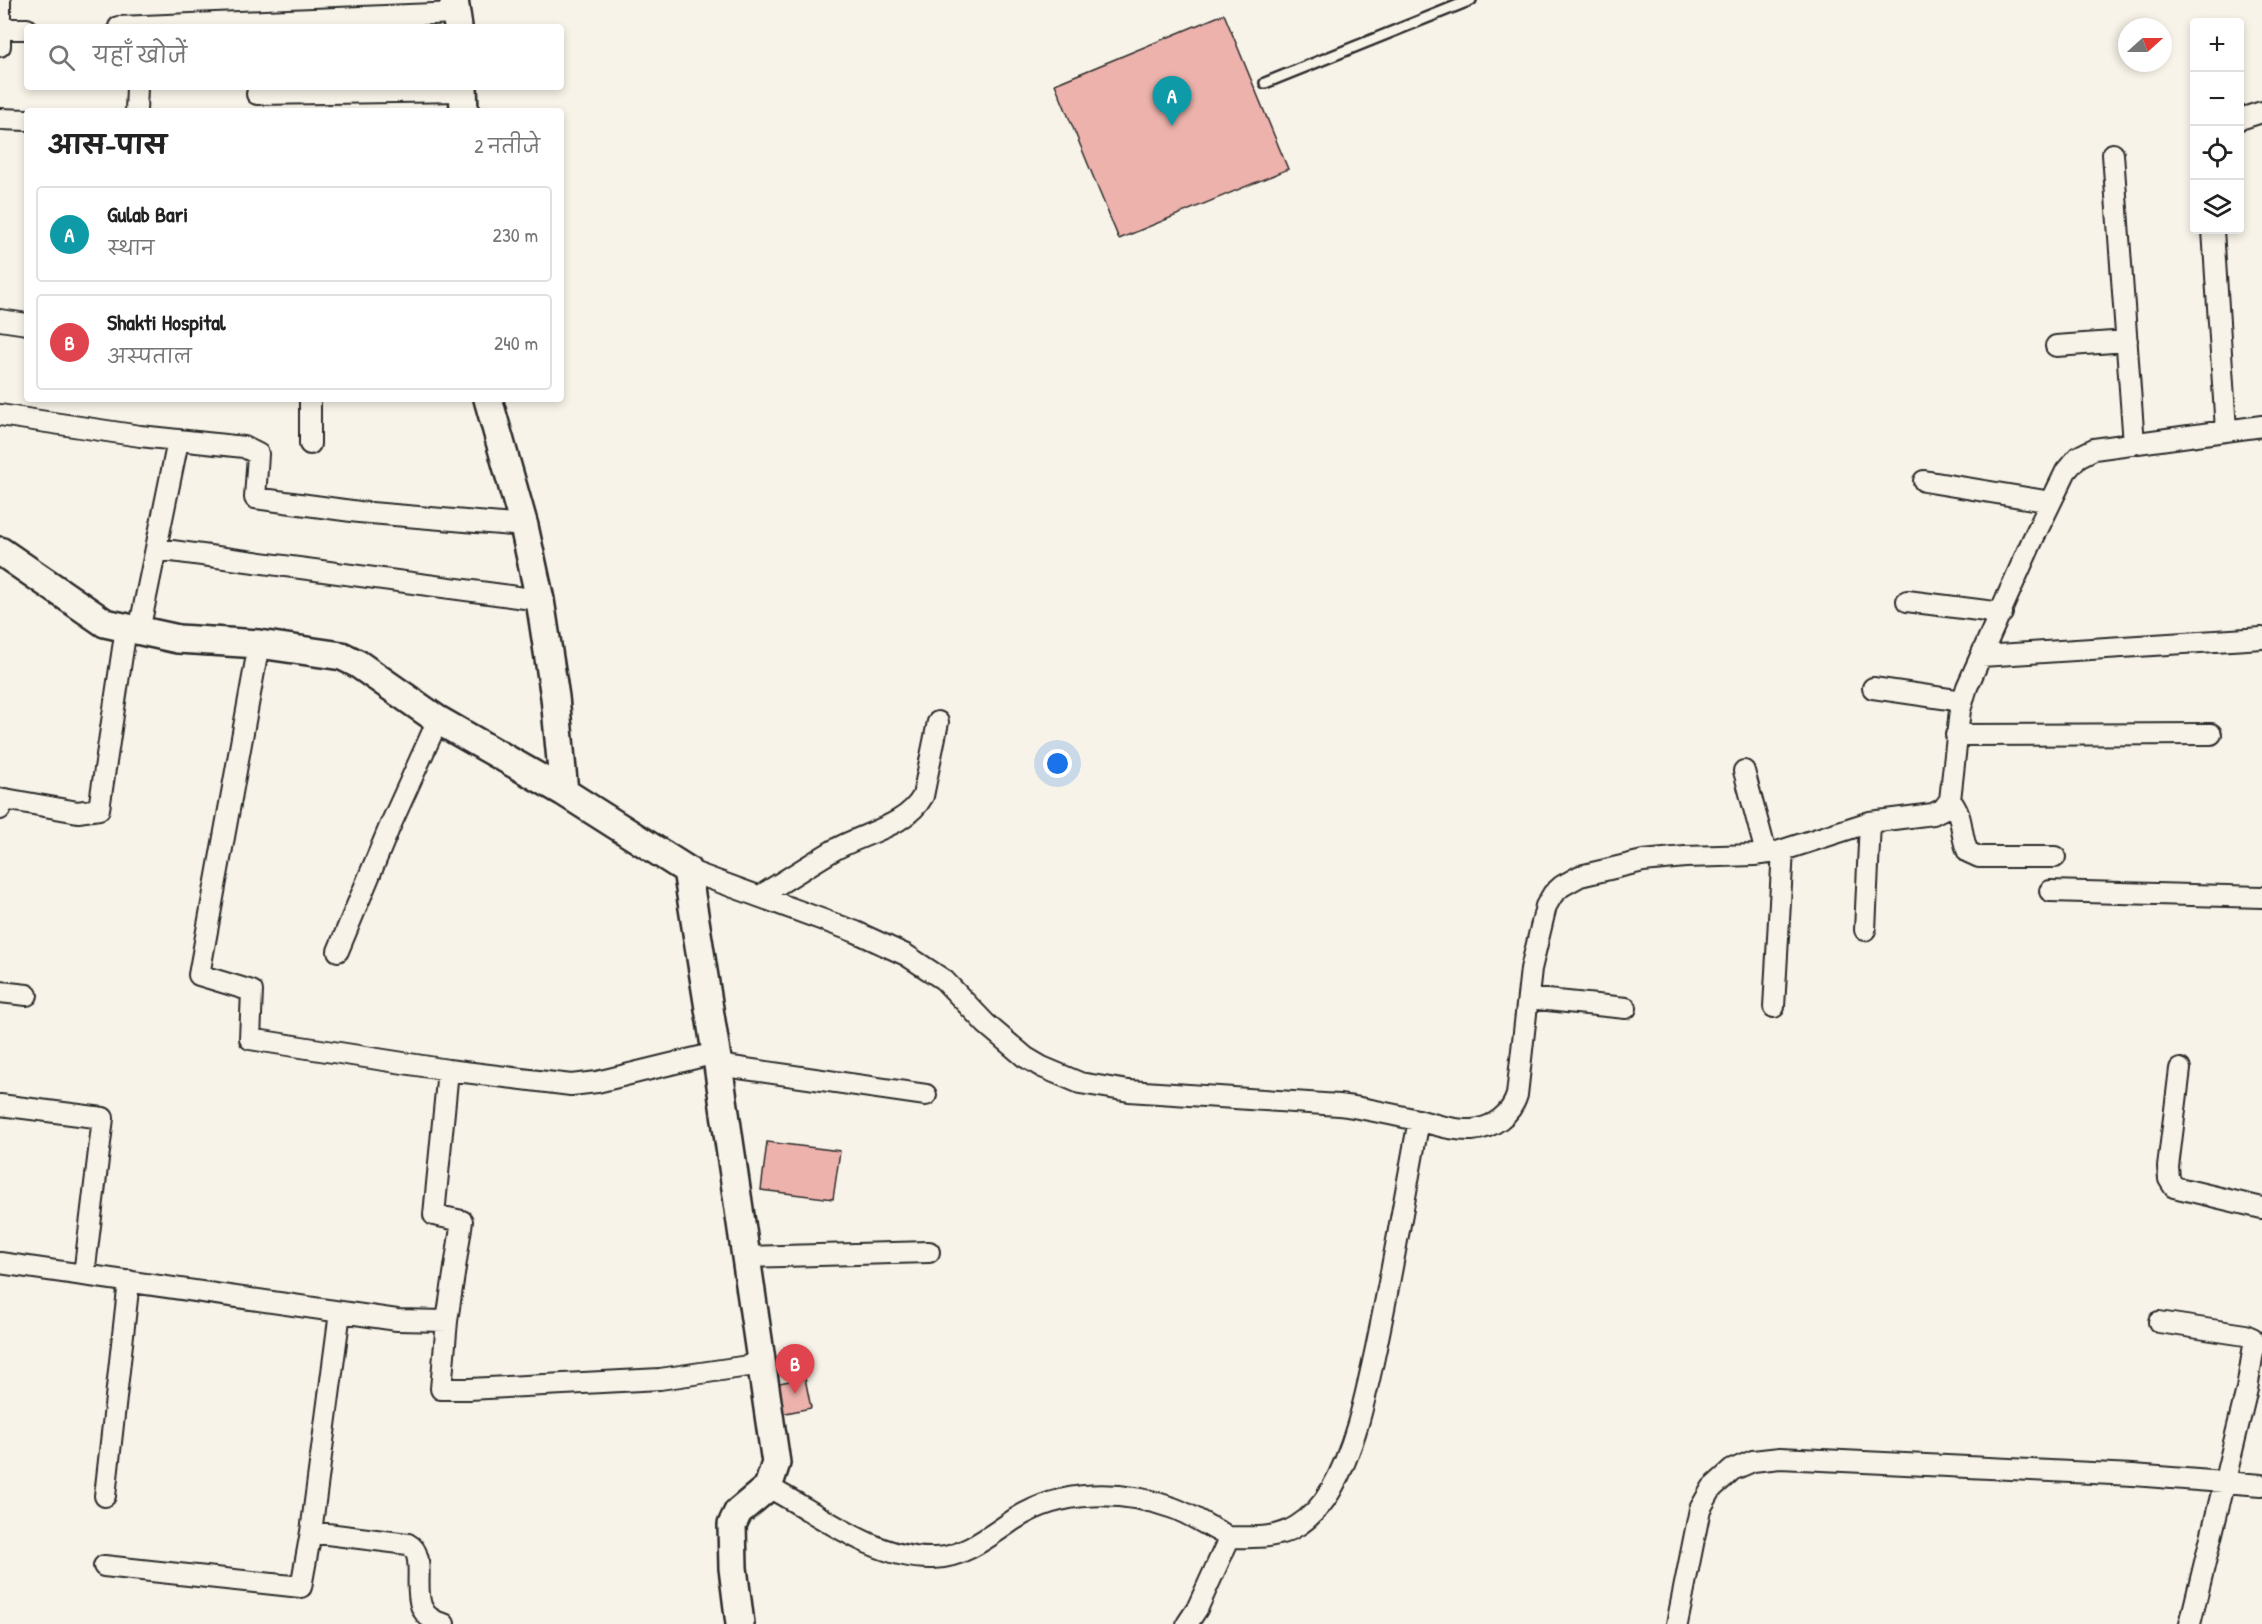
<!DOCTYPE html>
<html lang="hi">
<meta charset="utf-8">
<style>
:root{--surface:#fff;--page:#f6f6f6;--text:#222;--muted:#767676;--line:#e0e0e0;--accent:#ea580c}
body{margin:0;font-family:"Patrick Hand","Playpen Sans Deva",sans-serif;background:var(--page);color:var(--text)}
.controls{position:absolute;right:18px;top:18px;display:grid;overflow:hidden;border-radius:6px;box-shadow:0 3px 9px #0003}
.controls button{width:54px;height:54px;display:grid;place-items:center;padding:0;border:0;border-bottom:2px solid var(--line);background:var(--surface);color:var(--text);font:30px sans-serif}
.compass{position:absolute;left:2118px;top:18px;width:54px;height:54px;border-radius:50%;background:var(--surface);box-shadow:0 3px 9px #0003;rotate:69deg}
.you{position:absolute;left:1058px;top:764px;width:21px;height:21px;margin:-15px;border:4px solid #fff;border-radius:50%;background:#1a73e8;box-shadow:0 0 0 9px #1a73e833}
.badge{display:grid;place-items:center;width:39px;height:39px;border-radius:50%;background:var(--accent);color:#fff;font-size:20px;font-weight:700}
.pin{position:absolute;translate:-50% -50px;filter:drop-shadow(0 2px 3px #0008)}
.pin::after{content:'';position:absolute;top:32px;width:21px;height:18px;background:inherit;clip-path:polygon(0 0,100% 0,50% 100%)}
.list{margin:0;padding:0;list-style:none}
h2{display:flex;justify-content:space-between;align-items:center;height:78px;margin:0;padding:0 24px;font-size:26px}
h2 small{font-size:20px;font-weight:400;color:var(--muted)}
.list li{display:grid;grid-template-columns:39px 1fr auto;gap:18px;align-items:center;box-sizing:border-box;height:96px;margin:0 12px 12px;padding:0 12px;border:2px solid var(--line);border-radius:6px}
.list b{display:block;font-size:22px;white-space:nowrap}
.list p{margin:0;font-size:20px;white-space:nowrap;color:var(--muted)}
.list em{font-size:20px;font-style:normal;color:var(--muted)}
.icon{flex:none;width:33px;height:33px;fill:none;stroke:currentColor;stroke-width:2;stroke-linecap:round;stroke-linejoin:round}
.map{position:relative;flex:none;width:2262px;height:1624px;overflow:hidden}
.search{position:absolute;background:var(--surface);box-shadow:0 3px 9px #0003;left:24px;top:24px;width:540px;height:66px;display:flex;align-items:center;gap:15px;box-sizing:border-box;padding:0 21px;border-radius:6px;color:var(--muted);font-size:22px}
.panel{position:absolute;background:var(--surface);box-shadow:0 3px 9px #0003;left:24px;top:108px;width:540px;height:294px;border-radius:6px}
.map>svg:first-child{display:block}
.building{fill:#edb2ac;stroke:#2b2b2b;stroke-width:1.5}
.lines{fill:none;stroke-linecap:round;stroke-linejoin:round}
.lane-casing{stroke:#2b2b2b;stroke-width:14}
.street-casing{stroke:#2b2b2b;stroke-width:24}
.secondary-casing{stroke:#2b2b2b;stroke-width:32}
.lane{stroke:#f7f3e8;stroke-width:9}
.street{stroke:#f7f3e8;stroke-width:20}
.secondary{stroke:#f7f3e8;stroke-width:27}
</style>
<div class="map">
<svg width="2262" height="1624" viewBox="0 0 2262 1624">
<rect width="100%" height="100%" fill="#f7f3e8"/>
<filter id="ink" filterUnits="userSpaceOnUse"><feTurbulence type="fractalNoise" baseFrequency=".0167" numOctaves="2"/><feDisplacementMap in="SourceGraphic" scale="12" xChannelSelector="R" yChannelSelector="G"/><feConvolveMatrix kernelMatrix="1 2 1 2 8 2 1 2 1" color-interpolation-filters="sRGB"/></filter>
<g filter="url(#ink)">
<!-- building -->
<path class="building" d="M 1224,14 L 1288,169 L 1119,239 L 1055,84 Z
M 767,1142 L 840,1151 L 833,1199 L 761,1190 Z
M 805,1378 L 811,1408 L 781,1414 L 774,1384 Z"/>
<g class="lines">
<!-- lane casing -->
<g class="lane-casing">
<path id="lane" d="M 1265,83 L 1471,0"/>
</g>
<!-- street casing -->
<g class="street-casing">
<path id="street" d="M 119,27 L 457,13
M 1,29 L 27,29
M 0,46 L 0,0
M 257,94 L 464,91
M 136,111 L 137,87
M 0,119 L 27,120
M 2240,119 L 2262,112
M 2113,154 L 2134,444
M 2213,230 L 2226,430
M 0,320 L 27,324
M 2056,346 L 2127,341
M 310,399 L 310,444
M 0,415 L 140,436 L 244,447 L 258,454 L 255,498 L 359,512 L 524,526
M 1924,481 L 2051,502
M 157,549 L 540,600
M 1907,601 L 2002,613
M 139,631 L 178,441
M 259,644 L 199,975 L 252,991 L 250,1039 L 448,1070 L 571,1085 L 597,1082 L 716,1053
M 1981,656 L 2262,638
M 1873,688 L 1963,701
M 1956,735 L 2211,734
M 1744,771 L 1766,853
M 1950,800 C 1965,818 1959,833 1968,852 L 1979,857 L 2055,857
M 0,809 L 5,799 L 78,812 L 99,809 L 126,628
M 687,870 L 856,932 L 906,955 L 944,980 L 986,1024 L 1025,1057 L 1042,1067 L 1080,1083 L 1129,1091 L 1339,1105 C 1365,1108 1391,1114 1417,1120 C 1434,1124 1454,1131 1472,1130 C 1493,1128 1511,1115 1517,1095 L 1531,969 L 1546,906 L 1553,894 L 1562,886 L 1580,876 L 1643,861 L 1685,857 L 1754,855 L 1777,852 L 1870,822 L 1933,814 L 1943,809 L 1950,800 L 1960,710 L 1967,687 L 2033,539 L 2066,471 L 2078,457 L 2094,449 L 2262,426
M 2050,891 L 2262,897
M 760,896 C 784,881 809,865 834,850 C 863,833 906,827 923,796 L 938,722
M 1865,930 L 1870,822
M 338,951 L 390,826 L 438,720
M 0,992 L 27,995
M 1528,998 L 1626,1008
M 1774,1007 L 1783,850
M 718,1065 L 926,1095
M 2180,1069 L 2168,1167 L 2169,1179 L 2174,1187 L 2262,1208
M 0,1105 L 103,1118 L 84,1275
M 746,1257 L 929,1252
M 0,1263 L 397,1320 L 447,1321 L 441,1389 L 469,1389 L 660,1379 L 762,1364
M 447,1321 L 462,1221 L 434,1215 L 448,1070
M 2159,1322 L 2245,1335 L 2252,1338 L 2254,1345 L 2247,1389 L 2190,1624
M 768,1487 C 818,1513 875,1560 934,1558 C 963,1558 991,1535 1015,1519 C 1062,1489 1122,1490 1173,1508 C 1190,1514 1206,1525 1222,1533 L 1226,1537 L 1227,1543 L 1197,1609 L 1187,1624
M 105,1496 L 129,1281
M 311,1532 L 408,1544 C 434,1558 398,1614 444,1624
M 1226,1537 C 1251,1537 1275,1540 1297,1526 C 1310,1518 1323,1504 1331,1490 C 1355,1449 1366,1394 1376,1348 C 1392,1272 1405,1196 1419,1120
M 104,1566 L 301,1587 L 311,1532 L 340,1312
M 1677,1624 L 1700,1509 L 1712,1488 L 1732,1470 L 1753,1461 L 1780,1458 L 2133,1475 L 2262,1485"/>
</g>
<!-- secondary casing -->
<g class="secondary-casing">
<path id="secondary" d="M 454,0 L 458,27
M 463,87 L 464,111
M 488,399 L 524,526 L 540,600 L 555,697 L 564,792 L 687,870 L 718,1065 L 776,1463 L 768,1487 L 738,1512 L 732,1525 L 733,1568 L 740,1624
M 0,551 L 105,623 L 178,639 L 259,644 L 342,656 L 358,664 L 438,720 L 564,792"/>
</g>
<!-- lane -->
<use href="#lane" class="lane"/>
<!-- street -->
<use href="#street" class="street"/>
<!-- secondary -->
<use href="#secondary" class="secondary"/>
</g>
</g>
</svg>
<div class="controls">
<button>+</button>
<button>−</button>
<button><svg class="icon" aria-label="locate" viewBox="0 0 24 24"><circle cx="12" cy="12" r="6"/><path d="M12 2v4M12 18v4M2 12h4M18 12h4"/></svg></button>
<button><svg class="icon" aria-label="layers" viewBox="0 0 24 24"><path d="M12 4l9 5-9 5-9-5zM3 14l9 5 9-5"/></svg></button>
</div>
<svg class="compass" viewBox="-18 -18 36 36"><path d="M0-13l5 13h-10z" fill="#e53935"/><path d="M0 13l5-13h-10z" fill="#767676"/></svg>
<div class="you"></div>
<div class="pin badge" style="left:1172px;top:126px;background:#0f9aa8">A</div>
<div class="pin badge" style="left:795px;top:1394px;background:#e0444e">B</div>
<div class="search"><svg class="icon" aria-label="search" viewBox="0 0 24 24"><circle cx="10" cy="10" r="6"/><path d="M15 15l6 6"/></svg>यहाँ खोजें</div>
<section class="panel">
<h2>आस-पास<small>2 नतीजे</small></h2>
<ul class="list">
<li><span class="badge" style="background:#0f9aa8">A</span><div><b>Gulab Bari</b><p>स्थान</p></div><em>230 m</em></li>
<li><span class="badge" style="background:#e0444e">B</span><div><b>Shakti Hospital</b><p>अस्पताल</p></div><em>240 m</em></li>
</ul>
</section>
</div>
